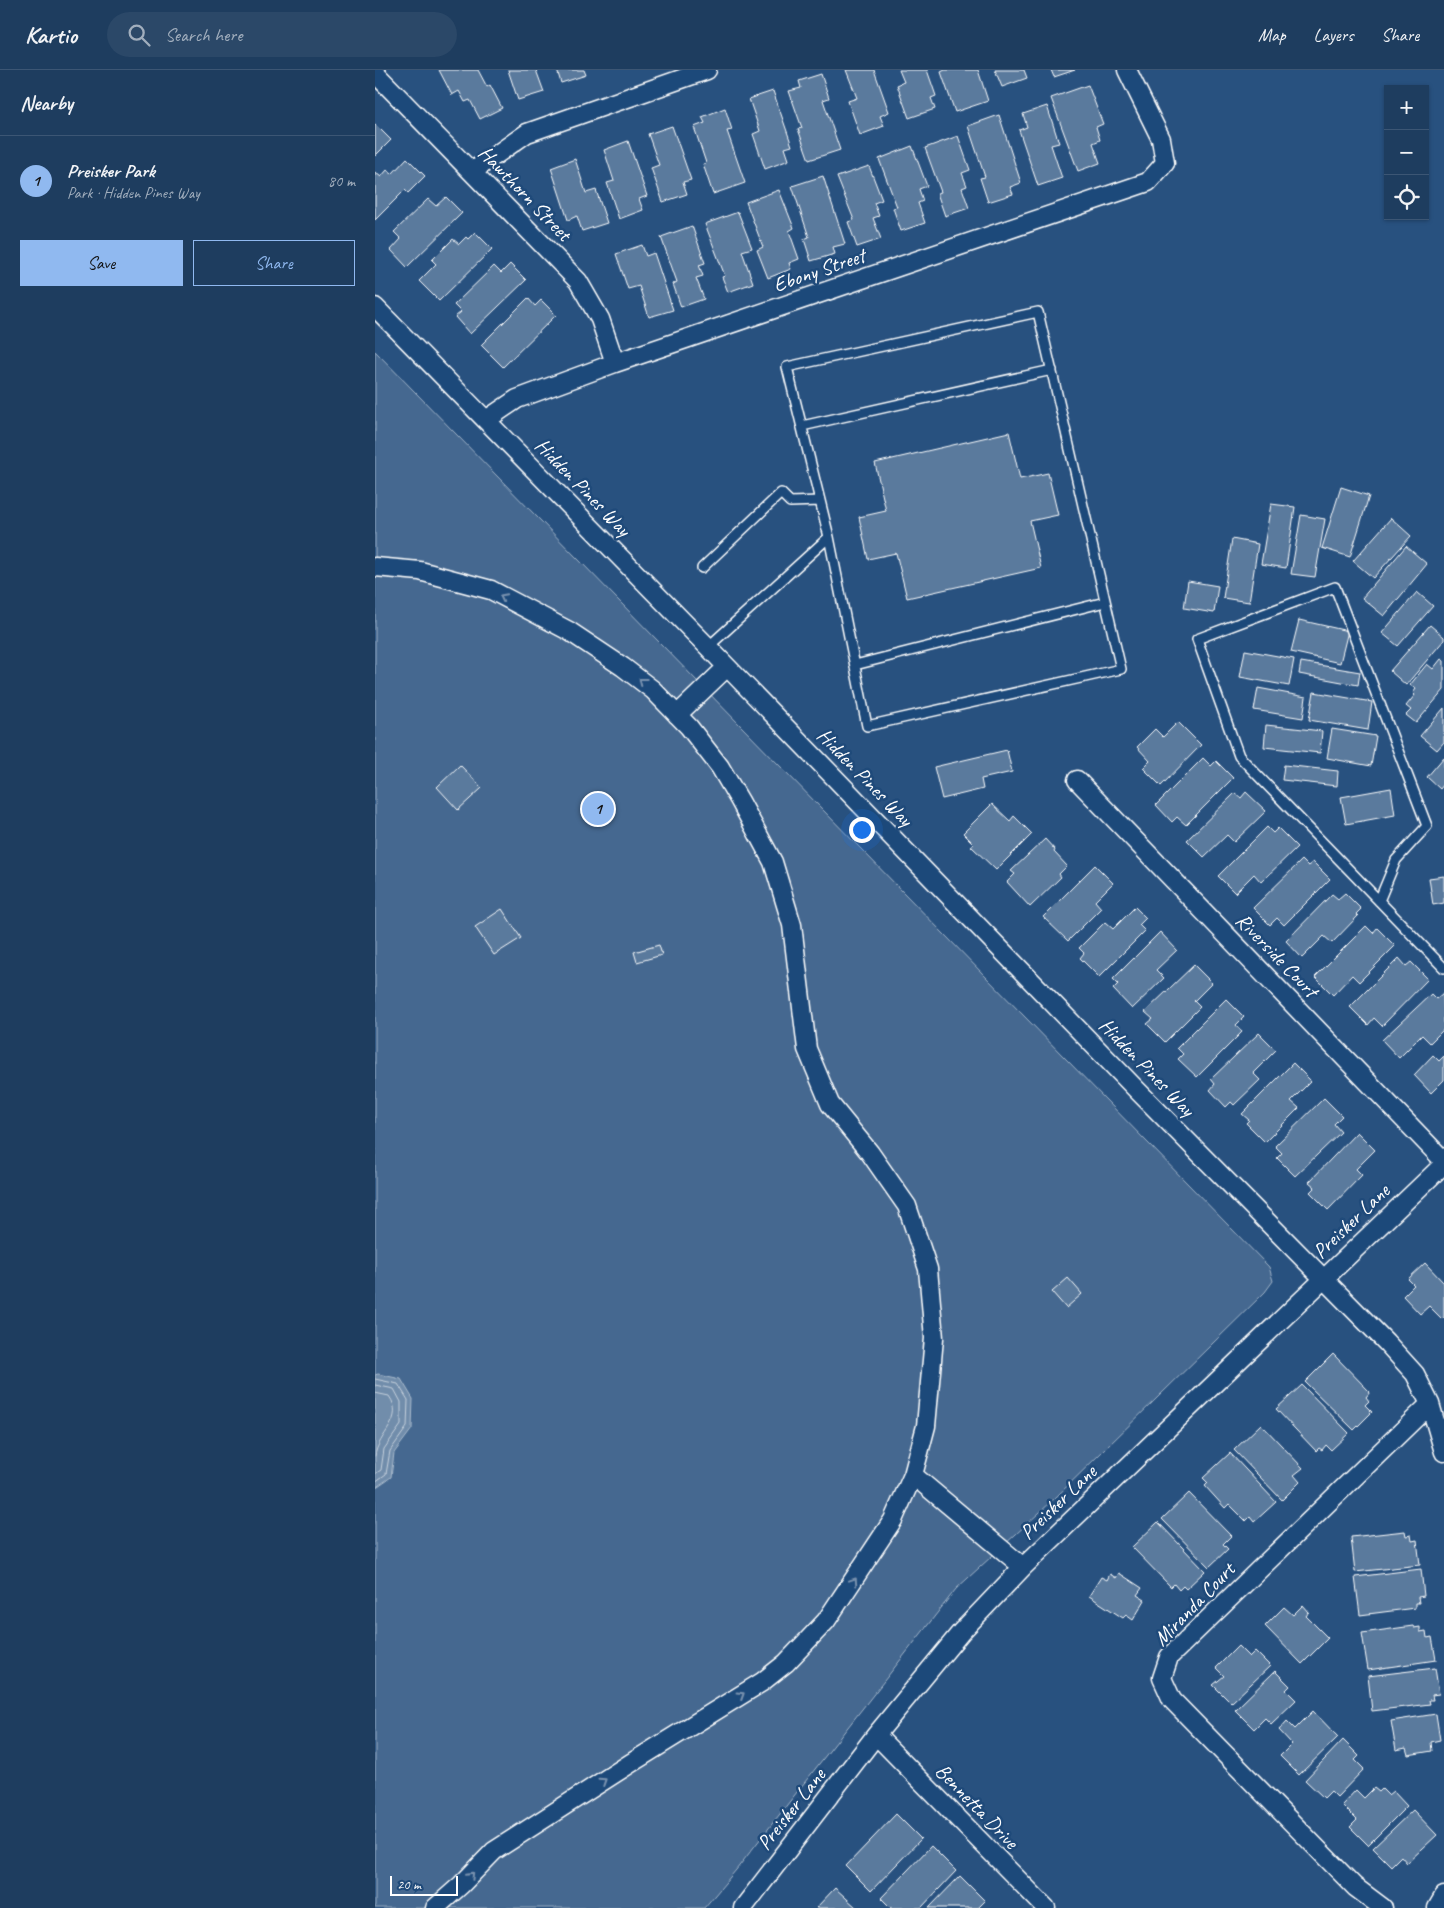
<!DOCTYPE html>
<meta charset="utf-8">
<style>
:root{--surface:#1e3d5f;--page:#2b4868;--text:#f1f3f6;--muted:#a1aebd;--line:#3c5674;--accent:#90b9f0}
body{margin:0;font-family:Caveat,sans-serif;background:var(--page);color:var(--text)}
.controls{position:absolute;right:15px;top:15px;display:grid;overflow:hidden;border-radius:0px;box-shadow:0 1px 4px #0004}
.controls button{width:45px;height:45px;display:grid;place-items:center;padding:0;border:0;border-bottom:1px solid var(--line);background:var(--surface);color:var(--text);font:25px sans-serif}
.scale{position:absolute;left:15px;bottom:12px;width:68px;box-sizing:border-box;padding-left:5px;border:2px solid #fff;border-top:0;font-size:14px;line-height:18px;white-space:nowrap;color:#fff;-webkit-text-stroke:4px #1f4a7a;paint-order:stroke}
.you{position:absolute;left:486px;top:759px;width:18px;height:18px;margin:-12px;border:4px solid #fff;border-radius:50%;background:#1a73e8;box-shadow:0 0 0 8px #1a73e833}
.badge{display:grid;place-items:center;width:32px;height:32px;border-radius:50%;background:var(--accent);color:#111;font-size:16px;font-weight:700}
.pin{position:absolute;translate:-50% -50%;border:2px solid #fff;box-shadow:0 1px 5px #0006}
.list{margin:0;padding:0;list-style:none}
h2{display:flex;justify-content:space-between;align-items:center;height:65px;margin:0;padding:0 20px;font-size:21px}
h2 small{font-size:16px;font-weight:400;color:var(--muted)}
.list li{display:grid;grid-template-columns:32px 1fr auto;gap:15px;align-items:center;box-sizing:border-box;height:90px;padding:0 20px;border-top:1px solid var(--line)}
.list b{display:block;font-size:19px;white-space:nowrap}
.list p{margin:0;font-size:16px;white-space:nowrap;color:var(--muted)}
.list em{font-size:16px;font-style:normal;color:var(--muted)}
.actions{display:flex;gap:10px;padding:15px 20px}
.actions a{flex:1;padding:11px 0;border:1px solid var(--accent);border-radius:0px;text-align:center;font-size:18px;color:var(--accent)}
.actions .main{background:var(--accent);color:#111}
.icon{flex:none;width:28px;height:28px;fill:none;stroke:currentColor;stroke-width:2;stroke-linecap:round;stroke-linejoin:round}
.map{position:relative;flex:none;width:1069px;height:1838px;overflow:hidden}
header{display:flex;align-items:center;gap:30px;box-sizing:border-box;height:70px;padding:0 25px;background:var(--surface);border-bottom:1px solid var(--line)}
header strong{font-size:24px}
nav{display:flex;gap:28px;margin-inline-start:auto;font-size:18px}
.search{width:350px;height:45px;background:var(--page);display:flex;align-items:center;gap:12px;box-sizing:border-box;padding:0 18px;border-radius:28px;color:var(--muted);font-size:19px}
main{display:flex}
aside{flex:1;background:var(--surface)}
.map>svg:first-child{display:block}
.green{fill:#446890;stroke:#a2b4c8}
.water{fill:#718dab;stroke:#aabbcd}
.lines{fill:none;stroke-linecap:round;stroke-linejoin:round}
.shore{stroke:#c6d1dd;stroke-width:1}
.building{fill:#5a7a9d;stroke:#fff}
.lane-casing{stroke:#fff;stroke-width:12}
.street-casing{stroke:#fff;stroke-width:21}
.lane{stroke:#1f4a7a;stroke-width:9}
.street{stroke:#1f4a7a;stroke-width:18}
.oneway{stroke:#7992af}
.labels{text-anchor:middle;stroke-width:5;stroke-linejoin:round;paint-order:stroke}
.street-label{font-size:21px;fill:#fff;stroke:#1f4a7a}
</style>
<header>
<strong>Kartio</strong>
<div class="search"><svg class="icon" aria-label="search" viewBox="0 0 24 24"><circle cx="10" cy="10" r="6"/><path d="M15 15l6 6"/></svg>Search here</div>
<nav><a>Map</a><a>Layers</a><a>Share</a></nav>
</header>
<main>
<aside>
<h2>Nearby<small></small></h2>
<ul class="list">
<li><span class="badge">1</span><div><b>Preisker Park</b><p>Park · Hidden Pines Way</p></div><em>80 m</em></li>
</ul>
<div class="actions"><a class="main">Save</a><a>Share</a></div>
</aside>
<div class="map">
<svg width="1069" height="1838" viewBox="0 0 1069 1838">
<rect width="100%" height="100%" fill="#28517f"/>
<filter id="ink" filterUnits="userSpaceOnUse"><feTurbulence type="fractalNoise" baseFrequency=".02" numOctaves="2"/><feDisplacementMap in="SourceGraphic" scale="10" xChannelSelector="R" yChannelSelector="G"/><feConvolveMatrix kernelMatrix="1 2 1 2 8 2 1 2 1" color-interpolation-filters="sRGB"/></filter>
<g filter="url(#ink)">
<!-- green -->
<path class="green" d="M 0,281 L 894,1197 L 898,1211 L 890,1222 L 676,1432 L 581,1519 L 361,1800 L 329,1838 L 0,1838 Z"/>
<!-- water -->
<path class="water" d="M 3,1304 L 26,1309 L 38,1329 L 37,1359 L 19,1383 L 16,1407 L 0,1418 L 0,1305 Z"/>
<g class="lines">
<!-- shore -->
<path class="shore" d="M 0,1309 L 23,1314 L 33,1330 L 32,1357 L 15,1381 L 11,1404 L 0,1412
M 0,1315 L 19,1319 L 26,1332 L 26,1355 L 9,1379 L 6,1400 L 0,1404
M 0,1323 L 14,1326 C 31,1350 3,1363 0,1386"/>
</g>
<!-- building -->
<path class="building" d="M 64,0 L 103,0 L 112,17 L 115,15 L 127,38 L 105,49 L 95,30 L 90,32 L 84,21 L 77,25 Z
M 133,0 L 161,0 L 169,22 L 143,30 Z
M 182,0 L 209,0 L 211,5 L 186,13 Z
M 471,0 L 499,0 L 514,42 L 505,46 L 509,56 L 485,65 L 473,31 L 482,28 Z
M 524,0 L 552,0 L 561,26 L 556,28 L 560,39 L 534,48 L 522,15 L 529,12 Z
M 570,0 L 603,0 L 613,31 L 580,42 L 566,2 Z
M 620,0 L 649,0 L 652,8 L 627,17 Z
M 676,0 L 700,0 L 679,7 Z
M 446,4 L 454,28 L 448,30 L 465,80 L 434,90 L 423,59 L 427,58 L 414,21 L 426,18 L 424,11 Z
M 713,15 L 728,54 L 721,57 L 725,70 L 718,73 L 725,93 L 703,101 L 676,28 Z
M 398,21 L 417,76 L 410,78 L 414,90 L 390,99 L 378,64 L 385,61 L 374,29 Z
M 672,36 L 684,73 L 676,75 L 687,108 L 663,116 L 644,60 L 652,57 L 648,44 Z
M 350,38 L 357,60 L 352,61 L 370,113 L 338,124 L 328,94 L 331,93 L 319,57 L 330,53 L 327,47 Z
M 624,45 L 646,113 L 635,117 L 638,124 L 613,132 L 605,108 L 610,107 L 593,56 Z
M 0,54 L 16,70 L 0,86 Z
M 297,56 L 316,110 L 308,112 L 312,124 L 288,132 L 276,98 L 284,95 L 273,64 Z
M 583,66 L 595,100 L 587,103 L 592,116 L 587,118 L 594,138 L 570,146 L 562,123 L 566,122 L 550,78 Z
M 253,71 L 272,126 L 264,129 L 268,140 L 244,149 L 232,113 L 239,111 L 229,80 Z
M 537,76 L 552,116 L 544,119 L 548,131 L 543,133 L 550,153 L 526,161 L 518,138 L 522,137 L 504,89 Z
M 32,88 L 50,106 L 33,123 L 30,120 L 0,150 L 0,102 L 6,107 L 12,100 L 17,104 Z
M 200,89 L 211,123 L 221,120 L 232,153 L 207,161 L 202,146 L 193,150 L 176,98 Z
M 494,96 L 507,130 L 499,133 L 504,146 L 498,148 L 506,169 L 482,177 L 473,152 L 479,150 L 462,107 Z
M 448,106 L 470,174 L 458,177 L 460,184 L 436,191 L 429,169 L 434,167 L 417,116 Z
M 404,120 L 419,158 L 414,161 L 424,189 L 414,193 L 416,199 L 393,208 L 382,180 L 388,177 L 371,132 Z
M 71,127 L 87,143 L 32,197 L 16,180 L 26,169 L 19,162 L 53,129 L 61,136 Z
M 363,142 L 377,178 L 367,181 L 378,213 L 353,222 L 347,207 L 350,206 L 330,154 Z
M 317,156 L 330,193 L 324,195 L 328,206 L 321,208 L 329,229 L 306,237 L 298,214 L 302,212 L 286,167 Z
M 100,162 L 117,179 L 64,231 L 44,211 L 61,194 L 57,190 L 78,169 L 84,174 L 91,167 L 93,169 Z
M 267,175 L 271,186 L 279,183 L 298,240 L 274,247 L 264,216 L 253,219 L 241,184 Z
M 135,194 L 151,210 L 95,264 L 80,247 L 86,242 L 79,235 L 119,196 L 126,203 Z
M 153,228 L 160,236 L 166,230 L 181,245 L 128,297 L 106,275 Z
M 634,362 L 645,409 L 673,403 L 683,445 L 655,451 L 666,498 L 532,528 L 521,483 L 493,489 L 484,447 L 511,441 L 500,393 Z
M 966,417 L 994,426 L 975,487 L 947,478 Z
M 896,434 L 920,437 L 911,498 L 886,494 Z
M 926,445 L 950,449 L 940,507 L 916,504 Z
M 1016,448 L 1036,466 L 998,508 L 978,491 Z
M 857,469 L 883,474 L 874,532 L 848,528 Z
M 1031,476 L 1052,494 L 1009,546 L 987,528 Z
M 813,511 L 843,516 L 839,543 L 809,538 Z
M 1042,522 L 1058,536 L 1023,576 L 1007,563 Z
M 924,550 L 973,561 L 965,593 L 916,582 Z
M 1055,555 L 1069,567 L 1069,570 L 1031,615 L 1015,601 Z
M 870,580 L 919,589 L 914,616 L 865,607 Z
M 1066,589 L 1069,591 L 1069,620 L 1041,653 L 1031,645 L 1036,640 L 1031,636 L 1040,625 L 1038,623 L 1041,619 L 1035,615 L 1052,594 L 1058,599 Z
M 926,592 L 985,602 L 983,615 L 924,604 Z
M 883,618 L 931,627 L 928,648 L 879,640 Z
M 939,622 L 997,632 L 993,660 L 934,650 Z
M 1069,638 L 1069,672 L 1062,680 L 1045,666 Z
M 803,652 L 826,675 L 786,716 L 768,698 L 775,691 L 762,677 L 780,659 L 788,667 Z
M 891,655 L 947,661 L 945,683 L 889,677 Z
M 957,659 L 1001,666 L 996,696 L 952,688 Z
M 632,680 L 637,702 L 606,709 L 608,719 L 567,729 L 559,697 Z
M 1069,687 L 1069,714 L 1065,719 L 1052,707 Z
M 828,688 L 836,696 L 841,691 L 858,708 L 811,755 L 802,747 L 797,752 L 781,735 Z
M 85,695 L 107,718 L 83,740 L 62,717 Z
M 909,695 L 963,701 L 962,716 L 907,710 Z
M 1016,718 L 1020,745 L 971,754 L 966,727 Z
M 871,722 L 891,741 L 859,772 L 852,765 L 829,787 L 812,770 L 860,723 L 866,728 Z
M 617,734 L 635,751 L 639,746 L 657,764 L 621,800 L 596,776 L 599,774 L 588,763 Z
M 892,757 L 898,763 L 903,758 L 922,777 L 886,812 L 879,804 L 860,823 L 843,806 Z
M 670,769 L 680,780 L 679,782 L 692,796 L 684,804 L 686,807 L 655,837 L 632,812 L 640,804 L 636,801 Z
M 927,790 L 933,796 L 938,792 L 955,809 L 909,855 L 902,848 L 895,855 L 878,838 Z
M 720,795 L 738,813 L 720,831 L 726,838 L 693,871 L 668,847 Z
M 1069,806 L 1069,833 L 1058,835 L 1054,808 Z
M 970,823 L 986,839 L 981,844 L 983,846 L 957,873 L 949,866 L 927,888 L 911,871 L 957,824 L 963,829 Z
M 760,837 L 771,848 L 764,855 L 770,861 L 724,907 L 705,888 L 709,883 L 704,878 L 730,852 L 738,859 Z
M 127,839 L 146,868 L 119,885 L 100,857 Z
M 991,856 L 998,863 L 1002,858 L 1020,876 L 984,912 L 977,905 L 958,925 L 940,907 Z
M 785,862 L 802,880 L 781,900 L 789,908 L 757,939 L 738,919 L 743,914 L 738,909 Z
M 284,875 L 287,885 L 262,892 L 259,882 Z
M 1024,888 L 1031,896 L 1036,892 L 1053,909 L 1007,956 L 999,948 L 993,955 L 975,937 Z
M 819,895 L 837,913 L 819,931 L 825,937 L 790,972 L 772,954 L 778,949 L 770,942 Z
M 1068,923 L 1069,959 L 1055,973 L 1047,965 L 1024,988 L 1007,970 L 1056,924 L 1061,929 Z
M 851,929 L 869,947 L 861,955 L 867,962 L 822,1007 L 803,989 L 808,984 L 802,978 Z
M 884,963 L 901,980 L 878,1003 L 885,1010 L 859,1035 L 856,1032 L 851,1037 L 835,1020 L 840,1014 L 836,1009 Z
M 1058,985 L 1064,991 L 1069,986 L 1069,1010 L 1056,1023 L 1039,1005 Z
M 918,993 L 936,1011 L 916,1031 L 924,1038 L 890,1072 L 871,1053 L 874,1050 L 867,1044 Z
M 949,1028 L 967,1046 L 959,1054 L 966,1062 L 920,1106 L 902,1088 L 907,1083 L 900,1076 Z
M 982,1062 L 1000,1080 L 981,1099 L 987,1105 L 953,1140 L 935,1122 L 940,1117 L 934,1112 Z
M 1050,1193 L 1069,1213 L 1069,1247 L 1067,1249 L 1054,1236 L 1045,1244 L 1028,1226 L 1039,1215 L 1033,1209 Z
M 693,1208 L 707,1224 L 691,1238 L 677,1222 Z
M 958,1284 L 995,1322 L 991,1327 L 994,1331 L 990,1335 L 997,1342 L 979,1360 L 930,1312 Z
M 927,1315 L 974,1363 L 956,1380 L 951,1375 L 947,1380 L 944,1378 L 941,1381 L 901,1339 Z
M 886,1354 L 928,1398 L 919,1405 L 925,1412 L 907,1430 L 859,1380 Z
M 855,1383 L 901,1432 L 879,1452 L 875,1447 L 871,1451 L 854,1434 L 850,1438 L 830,1416 L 833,1413 L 828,1408 Z
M 814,1423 L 856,1466 L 848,1474 L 853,1479 L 834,1497 L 787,1449 Z
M 783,1452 L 830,1501 L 811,1519 L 808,1516 L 804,1520 L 799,1514 L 796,1517 L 757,1477 Z
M 1030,1461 L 1031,1466 L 1036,1465 L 1037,1471 L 1042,1470 L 1045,1495 L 980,1502 L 976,1467 Z
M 1046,1499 L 1049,1526 L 1043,1527 L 1044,1533 L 1040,1533 L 1040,1538 L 985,1545 L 980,1507 Z
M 744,1503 L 767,1518 L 762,1525 L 770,1530 L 758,1550 L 751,1545 L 748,1548 L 714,1526 L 726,1507 L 732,1510 L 735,1504 L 741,1508 Z
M 928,1535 L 934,1542 L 931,1546 L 953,1568 L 927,1594 L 890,1556 L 909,1537 L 918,1545 Z
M 1038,1556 L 1039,1558 L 1045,1557 L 1045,1562 L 1051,1561 L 1052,1568 L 1057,1567 L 1061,1590 L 993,1600 L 987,1563 Z
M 863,1576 L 874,1587 L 880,1581 L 895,1596 L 856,1633 L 838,1615 L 849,1606 L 841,1598 Z
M 1060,1598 L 1064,1624 L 1057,1625 L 1058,1630 L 1054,1630 L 1055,1634 L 997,1641 L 993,1606 Z
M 900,1601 L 915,1616 L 911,1620 L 921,1630 L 896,1654 L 890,1648 L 879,1659 L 860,1640 Z
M 938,1641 L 963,1667 L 924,1705 L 905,1686 L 917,1674 L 904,1660 L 912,1651 L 920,1659 Z
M 1061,1644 L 1065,1670 L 1056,1672 L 1057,1681 L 1033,1685 L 1031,1678 L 1021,1680 L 1016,1651 Z
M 968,1670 L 984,1686 L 980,1690 L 989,1699 L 962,1727 L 956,1721 L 949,1728 L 930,1710 Z
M 999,1718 L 1004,1722 L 1007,1719 L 1013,1725 L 1018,1721 L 1032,1736 L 993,1775 L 975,1757 L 982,1750 L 967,1735 L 981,1720 L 989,1728 Z
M 1038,1740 L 1062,1765 L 1032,1793 L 1026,1786 L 1016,1796 L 998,1778 Z
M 521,1744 L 546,1769 L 496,1821 L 471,1796 Z
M 556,1776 L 581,1801 L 546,1838 L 516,1838 L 506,1828 Z
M 585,1806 L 610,1831 L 603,1838 L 554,1838 Z
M 460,1818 L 482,1838 L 441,1838 Z"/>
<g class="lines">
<!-- lane casing -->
<g class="lane-casing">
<path id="lane" d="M 427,356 L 677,300
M 327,498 L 406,423 L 415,432 L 445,431
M 333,577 L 454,467 L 492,656 L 746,599 L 663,242 L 412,297 L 454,467
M 480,595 L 730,532
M 1004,831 L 1021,790 L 1052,756 L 960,517 L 822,569 L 864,686 L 1069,898"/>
</g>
<!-- street casing -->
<g class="street-casing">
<path id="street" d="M 0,3 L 203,211 L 225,249 L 240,293
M 98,101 L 152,63 L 332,0
M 0,237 L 333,577 L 761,1019 L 1011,1272 L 1040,1304 L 1055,1334 L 1069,1382
M 111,350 L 142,329 L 240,293 L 773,112 L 790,93 L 786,69 L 752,0
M 0,497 L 45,501 L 116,520 L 194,561 L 248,597 L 278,620 L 314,657 L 345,697 L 365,731 L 398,792 L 417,855 L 432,979 L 455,1034 L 495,1083 L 532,1136 L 553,1199 L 559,1268 L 551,1356 L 538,1405 L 518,1450 L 451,1551 L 411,1593 L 387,1612 L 256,1693 L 119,1781 L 86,1815 L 60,1838
M 302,645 L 352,597
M 702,710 L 1069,1091
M 538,1405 L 648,1497
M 501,1665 L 671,1838
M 368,1838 L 501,1665 L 586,1562 L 648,1497 L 1069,1094
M 1008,1838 L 980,1817 L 797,1630 L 787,1608 L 794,1587 L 1055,1334
M 1062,1838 L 1069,1826"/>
</g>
<!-- lane -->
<use href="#lane" class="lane"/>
<!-- street -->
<use href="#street" class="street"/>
</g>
<!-- one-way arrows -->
<defs><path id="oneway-chevron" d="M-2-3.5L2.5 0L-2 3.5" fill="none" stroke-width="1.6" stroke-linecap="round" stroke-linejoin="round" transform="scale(1.25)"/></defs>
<g class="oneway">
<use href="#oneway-chevron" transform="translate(128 527) rotate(-153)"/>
<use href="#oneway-chevron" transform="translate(267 611) rotate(-142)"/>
<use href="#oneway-chevron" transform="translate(479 1511) rotate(-56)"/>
<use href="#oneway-chevron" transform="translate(366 1625) rotate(-32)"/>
<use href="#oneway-chevron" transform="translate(228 1711) rotate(-33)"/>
<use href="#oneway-chevron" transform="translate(96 1805) rotate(-46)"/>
</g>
</g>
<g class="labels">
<!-- street labels -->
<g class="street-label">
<text transform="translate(150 123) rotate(46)" y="7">Hawthorn Street</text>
<text transform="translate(444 200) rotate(-19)" y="7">Ebony Street</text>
<text transform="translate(208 417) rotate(46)" y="7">Hidden Pines Way</text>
<text transform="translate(490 707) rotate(46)" y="7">Hidden Pines Way</text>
<text transform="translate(902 885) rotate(46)" y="7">Riverside Court</text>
<text transform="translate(772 997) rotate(46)" y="7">Hidden Pines Way</text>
<text transform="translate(976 1151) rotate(-44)" y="7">Preisker Lane</text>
<text transform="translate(683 1432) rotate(-44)" y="7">Preisker Lane</text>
<text transform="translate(819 1534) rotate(-46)" y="7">Miranda Court</text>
<text transform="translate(602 1736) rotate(46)" y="7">Bennetta Drive</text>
<text transform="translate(416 1739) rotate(-52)" y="7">Preisker Lane</text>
</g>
</g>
</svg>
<div class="controls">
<button>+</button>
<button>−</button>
<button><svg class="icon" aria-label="locate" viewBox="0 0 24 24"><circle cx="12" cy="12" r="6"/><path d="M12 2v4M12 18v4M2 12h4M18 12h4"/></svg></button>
</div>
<div class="scale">20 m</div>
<div class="you"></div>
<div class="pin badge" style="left:223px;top:739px">1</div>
</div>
</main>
